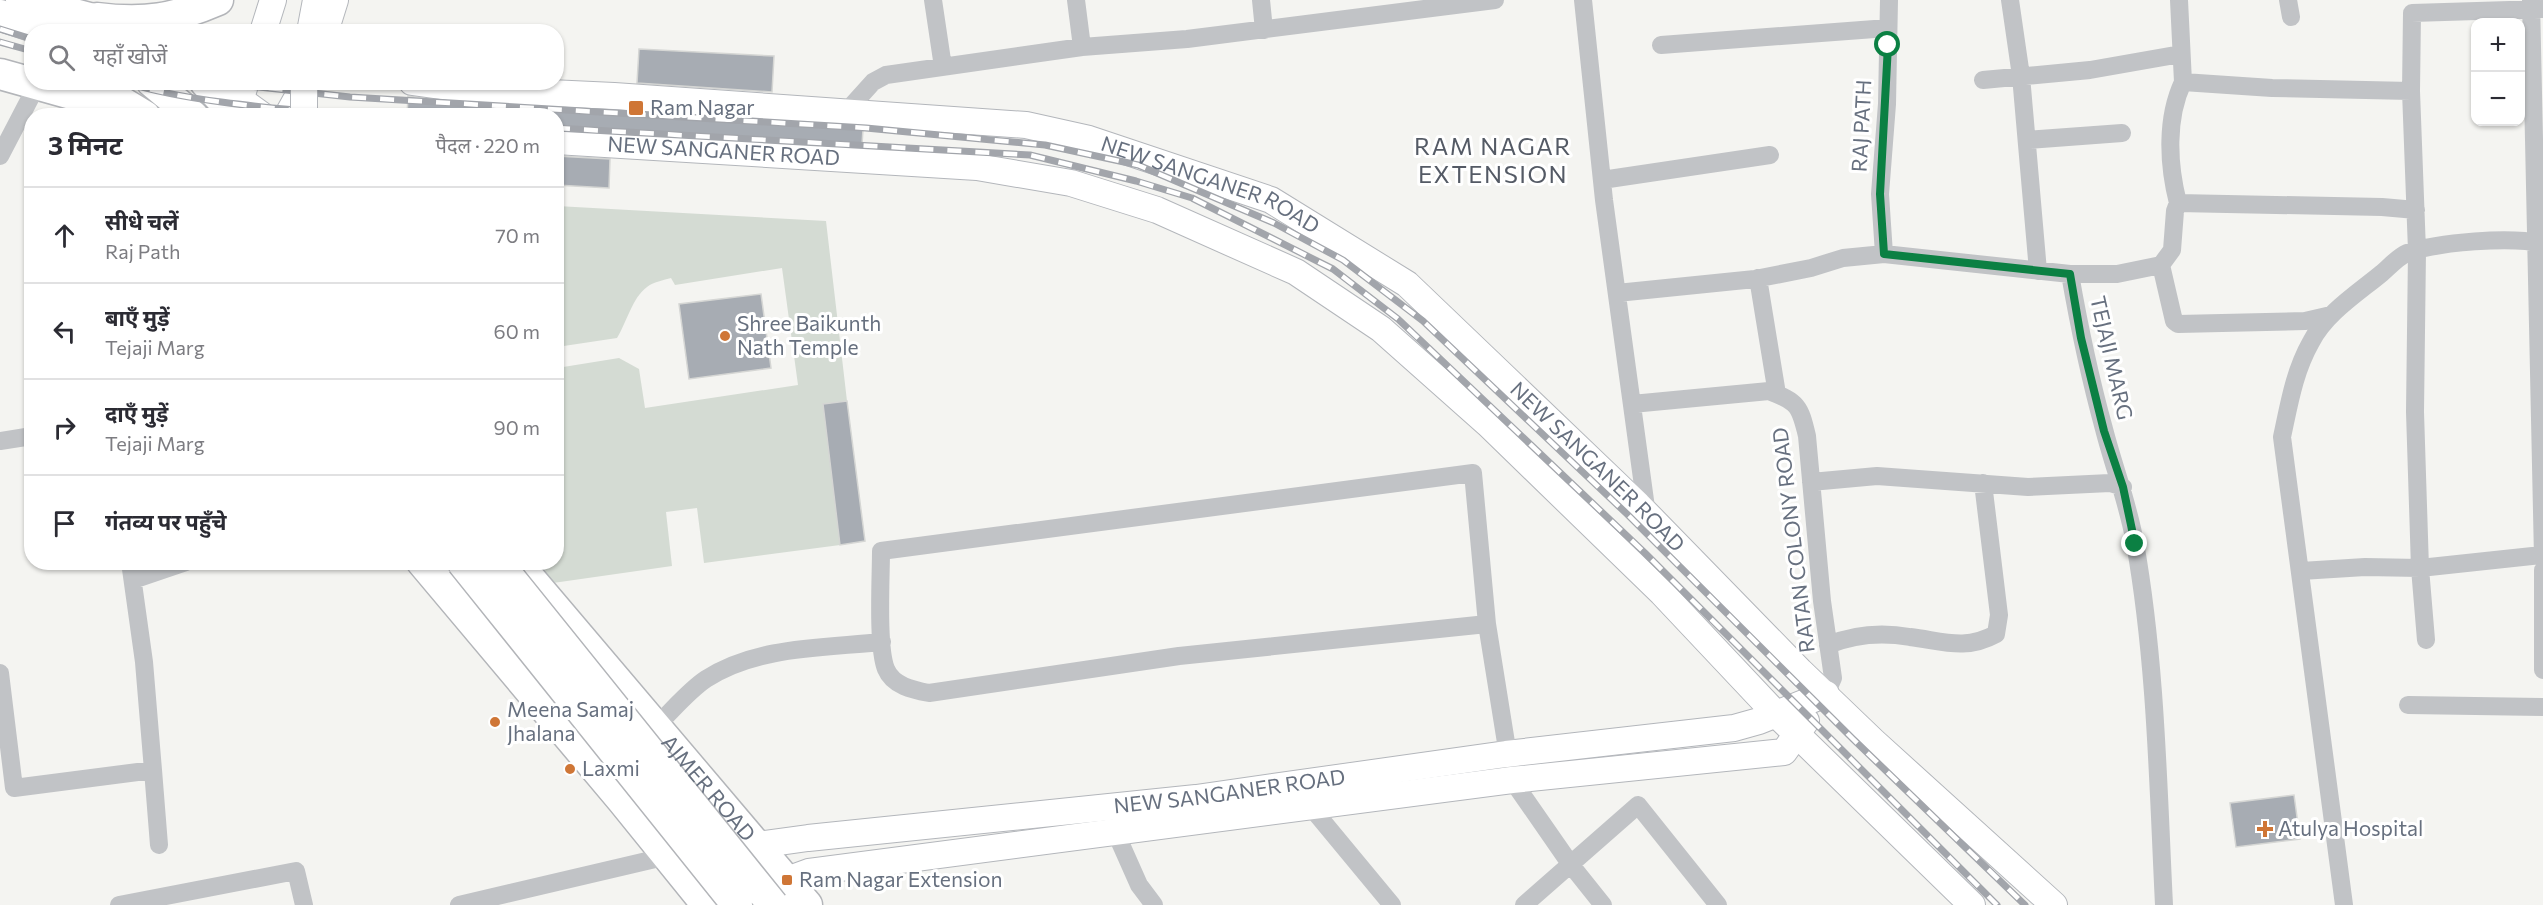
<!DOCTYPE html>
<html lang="hi">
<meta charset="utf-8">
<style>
:root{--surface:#fff;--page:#f2f2f3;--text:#2b2b33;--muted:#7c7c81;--line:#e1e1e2}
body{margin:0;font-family:Commissioner,"Noto Sans Devanagari",sans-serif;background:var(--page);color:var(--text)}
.controls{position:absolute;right:18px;top:18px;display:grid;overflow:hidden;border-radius:12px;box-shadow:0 2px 4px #0004}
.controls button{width:54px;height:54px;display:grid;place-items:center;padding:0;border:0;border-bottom:2px solid var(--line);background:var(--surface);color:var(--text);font:30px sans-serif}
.stop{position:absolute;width:18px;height:18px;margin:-14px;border:4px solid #0b8043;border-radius:50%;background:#fff}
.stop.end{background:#0b8043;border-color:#fff;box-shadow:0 2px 6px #0008}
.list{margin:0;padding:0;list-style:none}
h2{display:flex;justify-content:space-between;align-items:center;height:78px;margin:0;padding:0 24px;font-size:26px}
h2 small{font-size:20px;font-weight:400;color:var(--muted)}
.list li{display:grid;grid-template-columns:39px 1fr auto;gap:18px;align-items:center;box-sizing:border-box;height:96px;padding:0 24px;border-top:2px solid var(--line)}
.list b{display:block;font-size:22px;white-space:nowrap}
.list p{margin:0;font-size:20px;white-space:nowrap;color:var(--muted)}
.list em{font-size:20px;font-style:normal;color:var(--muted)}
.icon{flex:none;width:33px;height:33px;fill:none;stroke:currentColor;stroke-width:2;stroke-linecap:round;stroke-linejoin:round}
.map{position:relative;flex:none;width:2543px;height:905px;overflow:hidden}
.search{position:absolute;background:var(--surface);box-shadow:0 2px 4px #0004;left:24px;top:24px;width:540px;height:66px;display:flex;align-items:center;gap:15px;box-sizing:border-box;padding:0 21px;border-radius:24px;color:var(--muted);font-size:22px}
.panel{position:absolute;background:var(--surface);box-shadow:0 2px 4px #0004;left:24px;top:108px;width:540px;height:462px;border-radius:24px}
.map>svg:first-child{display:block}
.green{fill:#d4dbd3}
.building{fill:#a7acb3;stroke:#d5d6d4;stroke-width:1.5}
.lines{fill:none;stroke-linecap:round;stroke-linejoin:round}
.secondary-casing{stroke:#b3b6bb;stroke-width:28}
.trunk-casing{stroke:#b3b5b9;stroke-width:33}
.minor{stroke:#c1c3c6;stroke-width:18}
.secondary{stroke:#fff;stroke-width:26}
.trunk{stroke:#fff;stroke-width:30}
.rail-casing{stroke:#a2a5ab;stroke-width:7}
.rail{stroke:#fff;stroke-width:4.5;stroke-dasharray:14;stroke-linecap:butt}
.secondary-bridge-casing{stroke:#b3b6bb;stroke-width:28;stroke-linecap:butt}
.trunk-bridge-casing{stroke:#b3b5b9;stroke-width:33;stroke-linecap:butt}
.secondary-bridge{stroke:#fff;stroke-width:26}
.trunk-bridge{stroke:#fff;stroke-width:30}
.route{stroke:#0b8043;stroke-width:8}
.poi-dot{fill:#cf7636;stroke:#fff;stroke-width:2}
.labels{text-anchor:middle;stroke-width:6;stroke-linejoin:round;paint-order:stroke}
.poi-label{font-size:21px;fill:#67707f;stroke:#fff;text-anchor:start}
.street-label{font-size:21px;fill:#67707f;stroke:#fff}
.quarter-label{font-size:24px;letter-spacing:1.5px;fill:#545a65;stroke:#fff}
</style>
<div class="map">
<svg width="2543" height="905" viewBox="0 0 2543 905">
<rect width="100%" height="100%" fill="#f4f4f1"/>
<!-- green -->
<path class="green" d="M 557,206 L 826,221 L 847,401 L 823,404 L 840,545 L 704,563 L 697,508 L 666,512 L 672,566 L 546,584 L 528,563 L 556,562 L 557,368 L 619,358 L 639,369 L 645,408 L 798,385 L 782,268 L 675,285 L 671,278 C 664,280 653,282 647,287 C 632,298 627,322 617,338 L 557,347 Z"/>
<!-- building -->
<path class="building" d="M 639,49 L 774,56 L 772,92 L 637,83 Z
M 408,96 L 461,104 L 613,111 L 863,129 L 862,145 L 556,126 L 556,116 L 407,116 Z
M 556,156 L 610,159 L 609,188 L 556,185 Z
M 761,294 L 771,368 L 689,379 L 679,304 Z
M 847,401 L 865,541 L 840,545 L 823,404 Z
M 2294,795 L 2300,839 L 2236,847 L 2230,803 Z"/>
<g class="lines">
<!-- secondary casing -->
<g class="secondary-casing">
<g id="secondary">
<path d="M 263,32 L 273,0"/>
<path d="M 310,32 L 316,0"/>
<path d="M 325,32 L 335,0"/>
<path id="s1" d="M 412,82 L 462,89 L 614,96 L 1026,125 L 1089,139 L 1271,200 L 1407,284 L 1638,505 L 1800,671 L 1873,741 L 2054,905"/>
<path d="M 241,100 L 263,116"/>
<path d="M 235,116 L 246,82"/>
<path d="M 287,116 L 306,82"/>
<path id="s2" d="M 556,141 L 977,167 L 1071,183 L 1157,210 L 1296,272 L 1381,329 L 1488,424 L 1662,593 L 1776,714 L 1972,905"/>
<path id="s3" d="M 743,854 L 758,845 L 808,838 L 1196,798 L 1506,754 L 1734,728 L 1759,721 L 1826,694"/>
<path d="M 770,891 L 787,880 L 809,872 L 1512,780 L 1784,752 L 1806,721"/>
</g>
</g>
<!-- trunk casing -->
<g class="trunk-casing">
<g id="trunk">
<path d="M 21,0 L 116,25"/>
<path d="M 0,15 L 50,32"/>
<path d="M 97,18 C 145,24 174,19 218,0"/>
<path d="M 0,74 L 93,100 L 114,116"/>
<path d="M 152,82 L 193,116"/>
<path d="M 205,82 L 237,116"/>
<path d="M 99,88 L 145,116"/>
<path d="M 422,562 L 622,800 L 707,905"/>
<path id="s4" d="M 516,562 L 807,905"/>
</g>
</g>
<!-- minor -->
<path class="minor" d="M 933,0 L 943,67
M 1076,0 L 1082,47
M 1261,0 L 1264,30
M 1583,0 L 1604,200 L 1647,515
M 2010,0 L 2021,76 L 2038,271
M 2179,0 L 2183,82 L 2272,88 L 2411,91
M 2288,0 L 2291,17
M 2531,0 L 2543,558
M 1661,45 L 1888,28
M 1983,80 L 2090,70 L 2181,54
M 845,113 L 873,82 L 886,75 L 1082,47 L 1187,39 L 1495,0
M 2027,140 L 2122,133
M 0,156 L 37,85
M 1602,180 L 1770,155
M 2178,203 C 2168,164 2166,118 2183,82
M 1884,254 L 1880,194 L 1887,104 L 1889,0
M 2161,265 L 2174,321 L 2178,324 L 2305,321 L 2331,315
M 2070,274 L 2117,274 L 2161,265 L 2172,250 L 2175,211 L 2178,203 L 2382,207 L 2416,210
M 1758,278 L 1777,394
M 1617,293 L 1755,279 L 1811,268 L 1843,258 L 1884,254 L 2070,274 C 2079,326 2090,378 2104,429 C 2114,468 2128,503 2135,543 C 2156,662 2158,784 2164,905
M 1632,404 L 1769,391 C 1798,402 1800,406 1807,436 L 1822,601 L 1833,678 L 1826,694
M 0,441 L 32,436
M 1811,482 L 1877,476 L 2028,487 L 2110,483 L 2123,487
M 2543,570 L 2543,670
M 2301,571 L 2365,567 L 2420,568 L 2542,555
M 133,580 L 186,562
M 1487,624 L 1473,473 L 881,551 C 881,577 877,647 886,669 C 893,686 913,690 929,693 L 1179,656 L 1487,624 L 1512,780 L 1571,865 L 1603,905
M 2426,640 L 2420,568 L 2415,412 L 2417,251 L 2411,91 L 2412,13 L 2543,9
M 1828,645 C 1855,634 1882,632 1910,637 C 1943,641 1965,651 1996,634 L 1999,615 L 1983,483
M 0,673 L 14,788 L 153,770 L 144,662 L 130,562
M 2408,705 L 2543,707
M 655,727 C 671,712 688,691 706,679 C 757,646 824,648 882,642
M 153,770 L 159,845
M 1310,806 L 1392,905
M 1115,831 L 1139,885 L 1154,905
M 119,905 L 296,871 L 304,905
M 459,905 L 668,856
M 1524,905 L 1638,805 L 1718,905
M 2344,905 L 2282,437 C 2289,405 2294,372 2311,342 C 2326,313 2358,293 2382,273 C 2390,266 2398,257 2407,253 C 2438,242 2512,236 2543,244"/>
<!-- secondary -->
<use href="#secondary" class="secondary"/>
<!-- trunk -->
<use href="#trunk" class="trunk"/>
<!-- rail casing -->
<g class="rail-casing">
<path id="rail" d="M 0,29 L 32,39
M 0,42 L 32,51
M 123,82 C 196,104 286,109 362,116
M 213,82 L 350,97 L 866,128 L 1045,145 L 1138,165 L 1274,223 L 1343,260 L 1423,321 L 1627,514 L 1853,739 L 2025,905
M 556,128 L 1030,155 L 1136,181 L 1192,198 L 1333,269 L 1398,319 L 1645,553 L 1997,905"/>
</g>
<!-- rail -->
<use href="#rail" class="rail"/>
<!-- secondary-bridge casing -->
<g class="secondary-bridge-casing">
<path id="secondary-bridge" d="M 304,116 L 304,82"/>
</g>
<!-- trunk-bridge casing -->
<g class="trunk-bridge-casing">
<path id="trunk-bridge" d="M 462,562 L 737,905
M 497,562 L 773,905"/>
</g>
<!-- secondary-bridge -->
<use href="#secondary-bridge" class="secondary-bridge"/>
<!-- trunk-bridge -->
<use href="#trunk-bridge" class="trunk-bridge"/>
</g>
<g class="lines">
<!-- route -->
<path class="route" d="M 1888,45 L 1880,194 L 1884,254 L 2070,274 L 2081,338 L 2104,431 L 2123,487 L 2135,544"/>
</g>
<!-- markers -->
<g class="poi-dot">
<rect x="628" y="100" width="16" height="16" rx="3"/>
<circle cx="725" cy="336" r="6"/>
<circle cx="495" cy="722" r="6"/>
<circle cx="570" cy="769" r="6"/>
<path d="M2262 820h6v6h6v6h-6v6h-6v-6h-6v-6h6z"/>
<rect x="781" y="874" width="12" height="12" rx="3"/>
</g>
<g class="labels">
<!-- poi labels -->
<g class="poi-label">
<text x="650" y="115">Ram Nagar</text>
<text x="737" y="331">Shree Baikunth<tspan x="737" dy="24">Nath Temple</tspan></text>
<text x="507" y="717">Meena Samaj<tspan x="507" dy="24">Jhalana</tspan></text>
<text x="582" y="776">Laxmi</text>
<text x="2278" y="836">Atulya Hospital</text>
<text x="799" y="887">Ram Nagar Extension</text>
</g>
<!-- street labels -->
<g class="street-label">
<text transform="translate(1862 126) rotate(-87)" y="7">RAJ PATH</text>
<text dy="7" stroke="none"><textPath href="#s2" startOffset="168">NEW SANGANER ROAD</textPath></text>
<text dy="7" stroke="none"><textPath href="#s1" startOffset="810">NEW SANGANER ROAD</textPath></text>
<text transform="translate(2111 358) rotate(77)" y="7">TEJAJI MARG</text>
<text dy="7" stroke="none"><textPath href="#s1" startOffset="1296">NEW SANGANER ROAD</textPath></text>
<text transform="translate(1794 540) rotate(-97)" y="7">RATAN COLONY ROAD</text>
<text dy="7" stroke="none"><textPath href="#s4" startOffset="297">AJMER ROAD</textPath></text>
<text dy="7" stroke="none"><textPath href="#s3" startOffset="492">NEW SANGANER ROAD</textPath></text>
</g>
<!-- quarter labels -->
<g class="quarter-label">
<text x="1493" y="155">RAM NAGAR<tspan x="1493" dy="28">EXTENSION</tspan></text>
</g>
</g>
</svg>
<div class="controls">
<button>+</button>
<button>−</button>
</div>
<div class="stop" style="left:1888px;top:45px"></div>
<div class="stop end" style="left:2135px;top:544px"></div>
<div class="search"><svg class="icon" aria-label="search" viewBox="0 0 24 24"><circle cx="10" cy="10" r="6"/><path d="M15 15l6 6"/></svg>यहाँ खोजें</div>
<section class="panel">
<h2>3 मिनट<small>पैदल · 220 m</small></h2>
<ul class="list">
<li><svg class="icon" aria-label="ahead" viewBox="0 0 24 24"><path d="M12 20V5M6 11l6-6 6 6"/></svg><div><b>सीधे चलें</b><p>Raj Path</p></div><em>70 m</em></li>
<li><svg class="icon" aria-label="left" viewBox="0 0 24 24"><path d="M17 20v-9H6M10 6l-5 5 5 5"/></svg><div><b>बाएँ मुड़ें</b><p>Tejaji Marg</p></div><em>60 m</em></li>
<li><svg class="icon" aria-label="right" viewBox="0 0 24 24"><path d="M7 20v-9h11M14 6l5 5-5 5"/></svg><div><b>दाएँ मुड़ें</b><p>Tejaji Marg</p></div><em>90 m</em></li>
<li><svg class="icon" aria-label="arrive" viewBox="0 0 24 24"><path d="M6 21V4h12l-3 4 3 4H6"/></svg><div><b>गंतव्य पर पहुँचे</b></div></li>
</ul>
</section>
</div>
